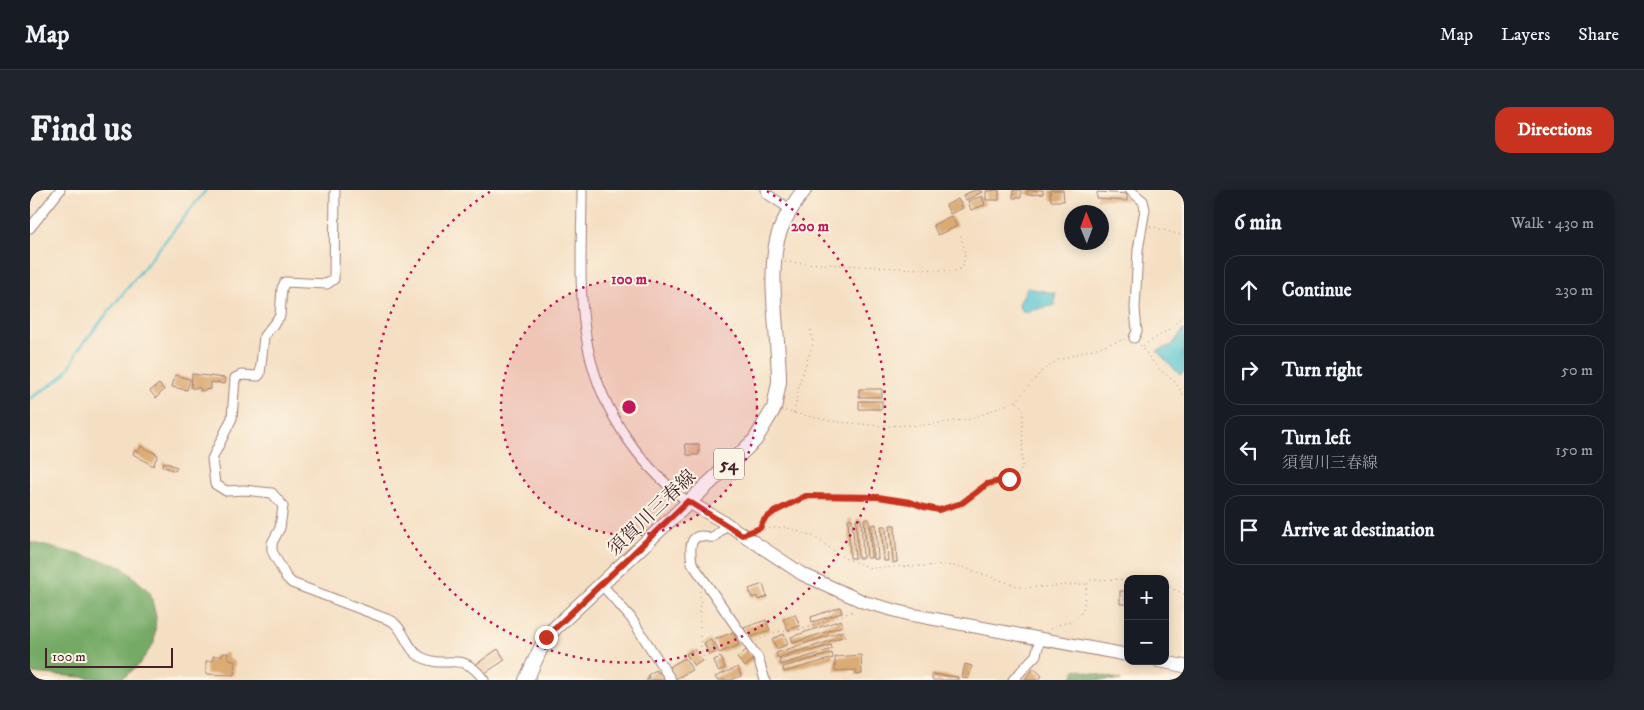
<!DOCTYPE html>
<meta charset="utf-8">
<style>
:root{--surface:#171b24;--page:#20242c;--text:#f1f3f6;--muted:#9ea1a6;--line:#363941;--accent:#c8321e}
body{margin:0;font-family:"IM FELL DW Pica","Noto Serif JP",serif;background:var(--page);color:var(--text)}
.controls{position:absolute;right:15px;bottom:15px;display:grid;overflow:hidden;border-radius:10px;box-shadow:0 2px 12px #0003}
.controls button{width:45px;height:45px;display:grid;place-items:center;padding:0;border:0;border-bottom:1px solid var(--line);background:var(--surface);color:var(--text);font:25px sans-serif}
.compass{position:absolute;left:1034px;top:15px;width:45px;height:45px;border-radius:50%;background:var(--surface);box-shadow:0 2px 12px #0003;rotate:359deg}
.scale{position:absolute;left:15px;bottom:12px;width:128px;box-sizing:border-box;padding-left:5px;border:2px solid #4a1f2b;border-top:0;font-size:14px;line-height:18px;white-space:nowrap;color:#4a1f2b;-webkit-text-stroke:4px #fcf5e5;paint-order:stroke}
.stop{position:absolute;width:15px;height:15px;margin:-11px;border:4px solid #c8321e;border-radius:50%;background:#fff}
.stop.end{background:#c8321e;border-color:#fff;box-shadow:0 1px 5px #0008}
.list{margin:0;padding:0;list-style:none}
h2{display:flex;justify-content:space-between;align-items:center;height:65px;margin:0;padding:0 20px;font-size:21px}
h2 small{font-size:16px;font-weight:400;color:var(--muted)}
.list li{display:grid;grid-template-columns:32px 1fr auto;gap:15px;align-items:center;box-sizing:border-box;height:70px;margin:0 10px 10px;padding:0 10px;border:1px solid var(--line);border-radius:15px}
.list b{display:block;font-size:19px;white-space:nowrap}
.list p{margin:0;font-size:16px;white-space:nowrap;color:var(--muted)}
.list em{font-size:16px;font-style:normal;color:var(--muted)}
.icon{flex:none;width:28px;height:28px;fill:none;stroke:currentColor;stroke-width:2;stroke-linecap:round;stroke-linejoin:round}
.map{position:relative;flex:none;width:1154px;height:490px;overflow:hidden;border-radius:15px}
header{display:flex;align-items:center;gap:30px;box-sizing:border-box;height:70px;padding:0 25px;background:var(--surface);border-bottom:1px solid var(--line)}
header strong{font-size:24px}
nav{display:flex;gap:28px;margin-inline-start:auto;font-size:18px}
.intro{display:flex;align-items:center;justify-content:space-between;box-sizing:border-box;height:120px;padding:0 30px}
h1{margin:0;font-size:35px}
.button{padding:12px 22px;border-radius:15px;background:var(--accent);color:#fff;font-size:18px;font-weight:700}
main{display:flex;gap:30px;padding:0 30px}
aside{flex:1;background:var(--surface);border-radius:15px;box-shadow:0 2px 12px #0003}
.map>svg:first-child{display:block}
.forest{fill:#75aa66;stroke:#606448}
.water{fill:#58c4d1;stroke:#51727e}
.lines{fill:none;stroke-linecap:round;stroke-linejoin:round}
.stream{stroke:#58c4d1;stroke-width:2.5}
.building{fill:#dbab72}
.street-casing{stroke:#a07f77;stroke-width:11}
.secondary-casing{stroke:#a07f77;stroke-width:14}
.primary-casing{stroke:#a07f77;stroke-width:16}
.path{stroke:#a07f77;stroke-width:1;stroke-dasharray:1 4;stroke-linecap:butt}
.street{stroke:#fff;stroke-width:9}
.secondary{stroke:#fff;stroke-width:12}
.primary{stroke:#fff;stroke-width:14}
.route{stroke:#c8321e;stroke-width:6}
.ring{fill:none;stroke:#c2185b;stroke-width:2.5;stroke-dasharray:2.5 5}
.labels{text-anchor:middle;stroke-width:4;stroke-linejoin:round;paint-order:stroke}
.shield{fill:#fcf5e5;stroke:#7f5f63;stroke-width:1}
.shield-label{font-size:18px;font-weight:bold;fill:#4a1f2b}
.street-label{font-size:19px;fill:#4a1f2b;stroke:#fcf5e5}
.centre{fill:#c2185b;stroke:#fcf5e5;stroke-width:2.5}
.ring-label{font-size:15px;text-anchor:middle;font-weight:bold;fill:#c2185b;stroke:#fcf5e5;stroke-width:4;stroke-linejoin:round;paint-order:stroke}
</style>
<header>
<strong>Map</strong>
<nav><a>Map</a><a>Layers</a><a>Share</a></nav>
</header>
<div class="intro"><h1>Find us</h1><a class="button">Directions</a></div>
<main>
<div class="map">
<svg width="1154" height="490" viewBox="0 0 1154 490">
<rect width="100%" height="100%" fill="#fcf5e5"/>
<filter id="ink" filterUnits="userSpaceOnUse"><feTurbulence type="fractalNoise" baseFrequency=".02" numOctaves="2"/><feDisplacementMap in="SourceGraphic" scale="10" xChannelSelector="R" yChannelSelector="G"/><feConvolveMatrix kernelMatrix="1 2 1 2 8 2 1 2 1" color-interpolation-filters="sRGB"/></filter>
<filter id="wash" filterUnits="userSpaceOnUse"><feTurbulence type="fractalNoise" baseFrequency=".0096" numOctaves="4" result="noise"/><feDisplacementMap in="SourceGraphic" scale="20" xChannelSelector="R" yChannelSelector="G"/><feGaussianBlur stdDeviation="1.12" result="paint"/><feColorMatrix in="noise" values="0 0 0 0 0 0 0 0 0 0 0 0 0 0 0 0 0 1.4 0 .05"/><feComposite in="paint" operator="in"/></filter>
<g filter="url(#wash)">
<rect width="100%" height="100%" fill="#f5dfc3"/>
<!-- forest -->
<path class="forest" d="M 0,352 L 90,375 L 120,402 L 126,427 L 124,453 L 108,476 L 90,490 L 0,483 Z
M 1046,479 L 1091,490 L 1041,490 Z"/>
<!-- water -->
<path class="water" d="M 997,98 L 1025,103 L 1025,115 L 995,122 L 990,119 L 989,114 Z
M 1154,139 L 1154,182 L 1150,185 L 1127,161 L 1142,155 Z"/>
<g class="lines">
<!-- stream -->
<path class="stream" d="M 0,209 C 22,193 39,188 47,161 L 176,0"/>
</g>
<g id="blocks">
<!-- building -->
<path class="building" d="M 945,0 L 950,0 L 952,2 L 936,10 L 933,5 Z
M 969,0 L 969,10 L 956,10 L 956,1 Z
M 983,0 L 991,0 L 991,8 L 983,8 Z
M 997,0 L 1013,0 L 1013,4 L 997,5 Z
M 1020,0 L 1033,0 L 1034,11 L 1021,11 Z
M 1067,2 L 1097,4 L 1097,11 L 1067,9 Z
M 952,6 L 955,15 L 941,20 L 938,11 Z
M 928,9 L 933,18 L 920,24 L 916,15 Z
M 921,26 L 927,36 L 908,45 L 903,35 Z
M 162,184 L 195,188 L 195,194 L 189,193 L 188,191 L 188,193 L 181,192 L 181,199 L 170,201 L 170,198 L 161,198 Z
M 145,185 L 160,189 L 157,200 L 142,197 Z
M 129,194 L 134,200 L 126,208 L 120,201 Z
M 829,199 L 852,199 L 852,207 L 829,207 Z
M 829,211 L 852,211 L 852,219 L 829,219 Z
M 655,254 L 669,254 L 669,265 L 657,265 Z
M 111,256 L 128,265 L 123,276 L 103,264 L 105,260 L 108,262 Z
M 134,272 L 147,277 L 145,281 L 132,276 Z
M 818,329 L 822,329 L 825,368 L 820,368 Z
M 826,329 L 831,329 L 833,368 L 828,368 Z
M 834,329 L 839,329 L 841,368 L 837,368 Z
M 846,334 L 848,369 L 843,369 L 841,335 Z
M 860,335 L 865,335 L 867,372 L 863,373 Z
M 851,336 L 856,336 L 858,371 L 854,371 Z
M 733,394 L 737,407 L 728,410 L 727,406 L 722,408 L 719,399 Z
M 1090,401 L 1098,401 L 1098,414 L 1090,414 Z
M 810,417 L 812,423 L 782,432 L 781,427 Z
M 765,424 L 770,436 L 758,440 L 753,429 Z
M 736,430 L 740,440 L 718,448 L 714,438 Z
M 811,430 L 813,436 L 763,453 L 761,447 Z
M 813,441 L 815,446 L 748,468 L 746,463 Z
M 703,442 L 709,455 L 689,463 L 684,450 Z
M 754,444 L 758,454 L 747,459 L 742,449 Z
M 681,450 L 686,462 L 679,465 L 674,453 Z
M 801,455 L 802,459 L 751,475 L 749,470 Z
M 468,459 L 475,470 L 452,485 L 445,475 Z
M 664,459 L 672,471 L 664,476 L 656,464 Z
M 716,460 L 724,469 L 715,477 L 707,468 Z
M 193,463 L 198,463 L 198,468 L 205,472 L 204,485 L 176,484 L 176,471 L 183,471 L 183,466 L 192,466 Z
M 802,463 L 803,468 L 754,482 L 753,477 Z
M 831,465 L 832,484 L 826,485 L 826,480 L 805,481 L 805,467 Z
M 691,467 L 695,478 L 688,481 L 684,470 Z
M 655,468 L 662,480 L 645,489 L 639,477 Z
M 935,474 L 942,476 L 938,489 L 932,487 Z
M 708,477 L 711,486 L 701,490 L 687,490 L 685,487 Z
M 1004,478 L 1012,486 L 1008,490 L 994,490 Z
M 626,480 L 628,483 L 632,481 L 637,490 L 616,490 L 619,488 L 618,485 Z
M 902,484 L 928,487 L 928,490 L 902,490 Z"/>
</g>
</g>
<g filter="url(#ink)">
<use href="#blocks" fill-opacity="0" stroke="#a07f77" stroke-width="1"/>
<g class="lines">
<!-- street casing -->
<g class="street-casing">
<path id="street" d="M 305,0 L 304,89 L 297,94 L 255,92 L 252,98 L 250,126 L 234,146 L 230,184 L 228,186 L 211,185 L 205,188 L 202,228 L 182,269 L 185,294 L 196,301 L 214,300 L 242,303 L 253,316 L 250,338 L 242,353 L 242,361 L 256,387 L 262,393 L 362,431 C 375,440 377,460 391,467 C 417,481 431,458 454,490
M 552,0 C 552,48 548,98 556,146 C 566,212 604,271 657,311
M 736,0 L 737,4 L 760,19
M 1100,0 L 1113,11 L 1115,19 L 1108,60 L 1105,119 L 1107,141 L 1104,148
M 0,38 L 30,0
M 697,334 L 684,347 C 679,348 676,346 672,346 C 657,346 661,365 662,373 L 728,468 L 735,490
M 572,395 L 601,428 L 641,490
M 983,490 L 1006,465 L 1010,449"/>
</g>
<!-- secondary casing -->
<g class="secondary-casing">
<path id="secondary" d="M 657,311 L 697,334 L 772,384 L 834,412 L 878,424 L 1098,465
M 1129,471 L 1154,476"/>
</g>
<!-- primary casing -->
<g class="primary-casing">
<path id="primary" d="M 496,490 L 516,447 L 526,437 L 725,250 L 744,218 L 749,192 C 749,148 738,91 747,50 C 752,31 763,15 774,0"/>
</g>
<!-- path -->
<path class="path" d="M 1120,36 L 1154,46
M 755,72 L 926,81 L 933,77 L 935,64 L 930,42
M 1110,155 L 1127,177 L 1146,193 L 1154,206
M 1113,156 L 1138,140 L 1154,125
M 755,221 L 800,231 L 852,236 L 895,235 L 941,229 L 986,211 L 1013,180 L 1028,170 L 1095,149
M 764,223 L 769,194 L 783,154 L 781,140
M 730,337 L 734,330 L 744,322 L 765,310 L 786,305 L 848,307 L 880,311 L 909,320 L 916,319 L 938,310 L 951,296 L 985,287 L 992,279 L 993,222 L 992,217 L 986,211
M 724,340 L 755,337 L 783,346 L 814,368 L 841,378 L 915,375 L 932,377 L 993,398 L 1056,394
M 1135,395 L 1154,404
M 670,401 C 672,426 666,448 675,471
M 1020,439 C 1029,432 1042,435 1051,423 C 1057,413 1052,398 1061,390 L 1098,389
M 726,451 L 746,442 L 774,439 L 824,421"/>
<!-- street -->
<use href="#street" class="street"/>
<!-- secondary -->
<use href="#secondary" class="secondary"/>
<!-- primary -->
<use href="#primary" class="primary"/>
</g>
</g>
<g class="lines" filter="url(#ink)">
<!-- route -->
<path class="route" d="M 516,447 L 658,311 L 712,345 L 730,338 L 734,330 L 744,322 L 776,306 L 848,307 L 880,312 L 894,317 L 909,320 L 932,313 L 957,294 L 979,289"/>
</g>
<!-- distance rings -->
<circle cx="599" cy="217" r="128" fill="#c2185b" fill-opacity=".12"/>
<g class="ring">
<circle cx="599" cy="217" r="128"/>
<path d="M737 1A256 256 0 1 1 461 1"/>
</g>
<g class="labels">
<!-- shield labels -->
<rect class="shield" x="684" y="258.5" width="30" height="31" rx="4"/>
<g class="shield-label">
<text x="699" y="280">54</text>
</g>
<!-- street labels -->
<g class="street-label">
<text transform="translate(621 322) rotate(-44)" y="7">須賀川三春線</text>
</g>
</g>
<circle cx="599" cy="217" r="8" class="centre"/>
<g class="ring-label">
<text x="780" y="41">200 m</text>
<text x="599" y="94">100 m</text>
</g>
</svg>
<div class="controls">
<button>+</button>
<button>−</button>
</div>
<svg class="compass" viewBox="-18 -18 36 36"><path d="M0-13l5 13h-10z" fill="#e53935"/><path d="M0 13l5-13h-10z" fill="#9ea1a6"/></svg>
<div class="scale">100 m</div>
<div class="stop" style="left:979px;top:289px"></div>
<div class="stop end" style="left:516px;top:447px"></div>
</div>
<aside>
<h2>6 min<small>Walk · 430 m</small></h2>
<ul class="list">
<li><svg class="icon" aria-label="ahead" viewBox="0 0 24 24"><path d="M12 20V5M6 11l6-6 6 6"/></svg><div><b>Continue</b></div><em>230 m</em></li>
<li><svg class="icon" aria-label="right" viewBox="0 0 24 24"><path d="M7 20v-9h11M14 6l5 5-5 5"/></svg><div><b>Turn right</b></div><em>50 m</em></li>
<li><svg class="icon" aria-label="left" viewBox="0 0 24 24"><path d="M17 20v-9H6M10 6l-5 5 5 5"/></svg><div><b>Turn left</b><p>須賀川三春線</p></div><em>150 m</em></li>
<li><svg class="icon" aria-label="arrive" viewBox="0 0 24 24"><path d="M6 21V4h12l-3 4 3 4H6"/></svg><div><b>Arrive at destination</b></div></li>
</ul>
</aside>
</main>
